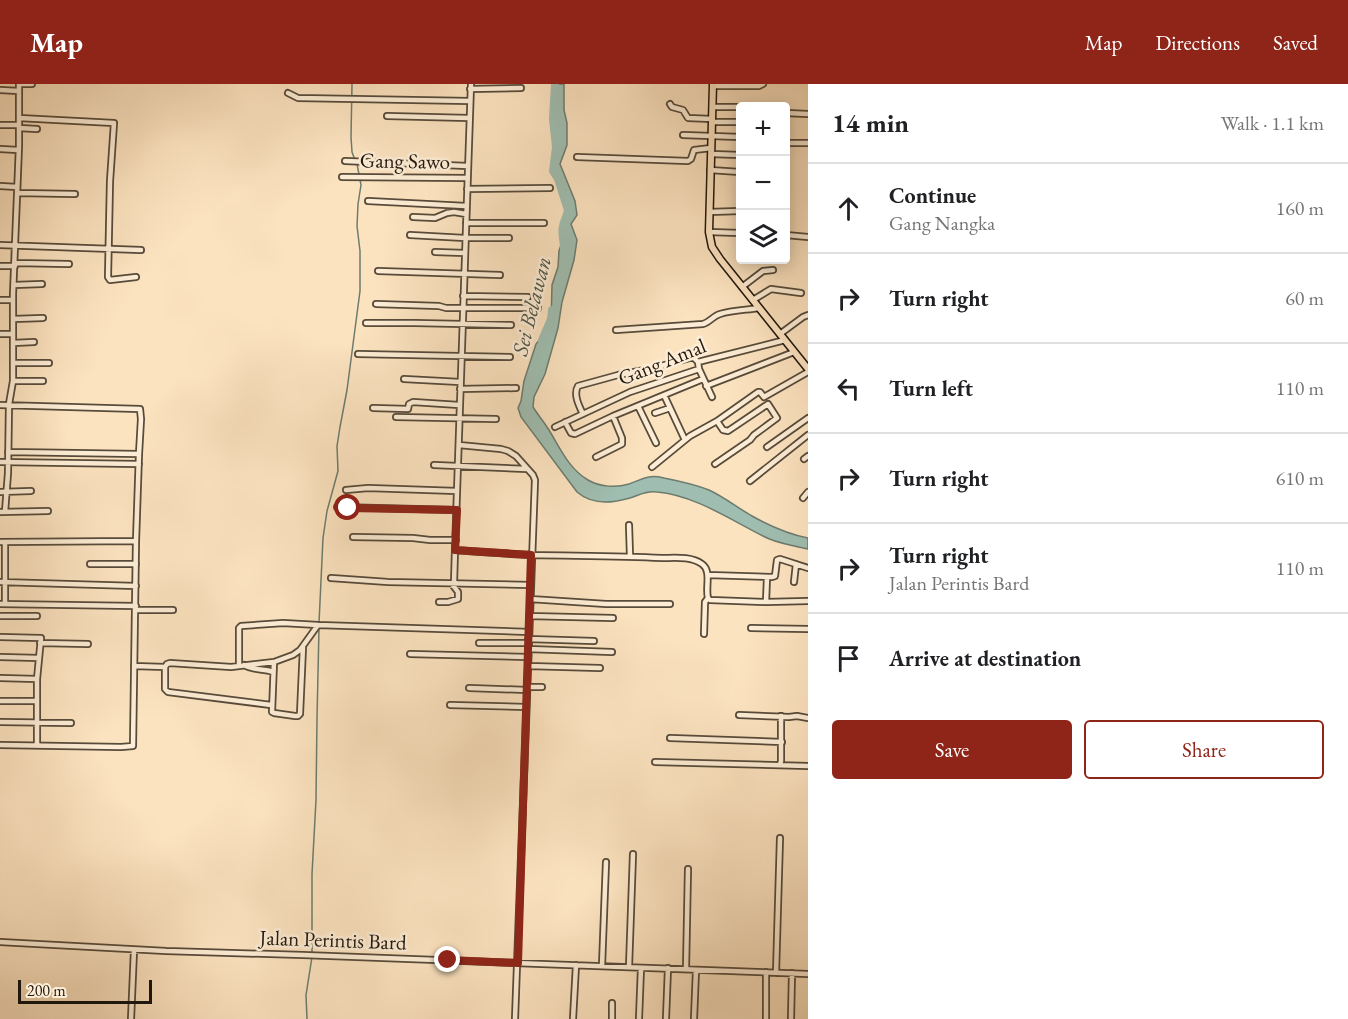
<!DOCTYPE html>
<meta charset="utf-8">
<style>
:root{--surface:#fff;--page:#f2f2f2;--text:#202124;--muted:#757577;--line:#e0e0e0;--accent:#8f2418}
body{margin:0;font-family:"EB Garamond",serif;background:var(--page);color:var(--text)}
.controls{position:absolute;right:18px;top:18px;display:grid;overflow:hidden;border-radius:6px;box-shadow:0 3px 15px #0003}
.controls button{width:54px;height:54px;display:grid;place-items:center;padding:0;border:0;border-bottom:2px solid var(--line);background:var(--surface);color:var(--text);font:30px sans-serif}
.scale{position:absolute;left:18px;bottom:15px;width:134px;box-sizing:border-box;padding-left:6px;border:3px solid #20180d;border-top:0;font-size:16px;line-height:21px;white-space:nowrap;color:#20180d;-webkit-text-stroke:4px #fdedd6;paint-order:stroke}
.stop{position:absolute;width:18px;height:18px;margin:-14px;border:4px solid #8f2418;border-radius:50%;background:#fff}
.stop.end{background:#8f2418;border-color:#fff;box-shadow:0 2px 6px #0008}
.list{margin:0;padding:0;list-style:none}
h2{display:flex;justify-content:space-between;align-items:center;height:78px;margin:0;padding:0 24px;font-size:26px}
h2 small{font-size:20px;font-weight:400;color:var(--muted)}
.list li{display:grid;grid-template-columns:39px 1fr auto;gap:18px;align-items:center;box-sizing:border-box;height:90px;padding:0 24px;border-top:2px solid var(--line)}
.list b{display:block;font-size:22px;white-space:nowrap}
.list p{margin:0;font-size:20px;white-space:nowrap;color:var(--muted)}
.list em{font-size:20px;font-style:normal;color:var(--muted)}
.actions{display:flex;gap:12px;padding:18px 24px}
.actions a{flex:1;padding:14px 0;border:2px solid var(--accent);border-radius:6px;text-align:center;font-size:21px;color:var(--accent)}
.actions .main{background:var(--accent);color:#fff}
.icon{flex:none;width:33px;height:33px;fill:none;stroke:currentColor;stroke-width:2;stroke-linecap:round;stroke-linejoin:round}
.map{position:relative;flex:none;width:808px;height:935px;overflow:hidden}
header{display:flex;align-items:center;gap:36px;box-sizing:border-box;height:84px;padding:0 30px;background:var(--accent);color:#fff}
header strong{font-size:28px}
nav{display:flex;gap:33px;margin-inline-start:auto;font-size:21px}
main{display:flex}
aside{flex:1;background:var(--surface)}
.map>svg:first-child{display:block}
.water{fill:#9fbeb1;stroke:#6c7c6f;stroke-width:1.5}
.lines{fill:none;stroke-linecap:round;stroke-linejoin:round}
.stream{stroke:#6c7c6f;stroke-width:1.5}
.river{stroke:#9fbeb1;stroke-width:8}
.minor-casing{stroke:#574b3a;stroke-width:8}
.major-casing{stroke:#20180d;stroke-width:9}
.minor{stroke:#fdedd6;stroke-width:4.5}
.major{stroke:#fce3c0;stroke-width:6}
.route{stroke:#8f2418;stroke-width:8}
.labels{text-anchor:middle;stroke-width:5;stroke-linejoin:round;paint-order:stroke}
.street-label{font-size:21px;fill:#20180d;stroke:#fdedd6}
.water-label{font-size:22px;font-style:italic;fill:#4c5246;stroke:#fdedd6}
</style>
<header>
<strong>Map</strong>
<nav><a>Map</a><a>Directions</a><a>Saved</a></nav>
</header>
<main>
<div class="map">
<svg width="808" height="935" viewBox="0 0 808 935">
<rect width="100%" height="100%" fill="#fce3c0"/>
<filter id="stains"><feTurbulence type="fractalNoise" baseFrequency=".00333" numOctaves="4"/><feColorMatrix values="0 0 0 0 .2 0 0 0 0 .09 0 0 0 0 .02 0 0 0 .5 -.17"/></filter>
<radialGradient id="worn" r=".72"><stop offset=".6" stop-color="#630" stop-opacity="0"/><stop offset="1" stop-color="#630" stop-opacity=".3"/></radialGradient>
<!-- water -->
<path class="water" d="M 553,0 L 564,0 L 564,26 L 567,39 L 567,61 L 560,80 L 575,117 L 577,131 L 571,140 L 577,156 L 574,176 L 562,218 L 558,244 L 545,290 L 534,313 L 533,323 C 538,331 544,338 549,346 C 560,364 569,385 588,396 C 600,403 616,404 629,400 C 643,395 648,390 664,394 C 679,397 694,400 709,406 C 724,413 738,424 752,432 C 770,442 788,450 808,454 L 808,465 C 793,461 777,460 763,452 C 731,436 694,411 657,408 C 644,406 637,413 626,415 C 608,420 591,420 577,408 L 521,333 L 518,324 L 521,317 L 524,297 L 536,260 L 548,245 L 551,239 L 552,201 L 558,183 L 559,167 L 563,155 L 565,142 L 570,126 C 566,120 567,117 566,111 C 563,102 557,94 555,85 Z"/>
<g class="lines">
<!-- stream -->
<path class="stream" d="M 352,0 L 351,53 L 352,68 L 355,76
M 319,539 L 323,454 L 327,427 L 338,387 L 337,362 L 340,343 L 347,306 L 360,207 L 360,167 L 357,142 L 358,120 L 361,101 L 357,80
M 312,869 L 312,790 L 316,716 L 317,634 L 319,544
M 307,935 L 306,911 L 312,873"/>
<!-- river -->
<path class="river" d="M 555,0 L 553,35 L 556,63 L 553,87 L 558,95 L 568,126 C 567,133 564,136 563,142 C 561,149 564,157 564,164
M 542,256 L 551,235 L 552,226"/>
<!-- minor casing -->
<g class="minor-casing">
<path id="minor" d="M 19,0 L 32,0
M 471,0 L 455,466 C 481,468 507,470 533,471 C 576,472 619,472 662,474 C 674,474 691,472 702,480 C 712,487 705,504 708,514 L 710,516 L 766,518 L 808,517
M 713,2 L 759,2 L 763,0
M 470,5 L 521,4
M 0,6 L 19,7
M 288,9 L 298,14 L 470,17
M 670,20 L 672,23 L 683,26 L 688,34 L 712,35
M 712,23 L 740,23
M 786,29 L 808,30
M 387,32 L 469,34
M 19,34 L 114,39 L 110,97 L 108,193 L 110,196 L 136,193
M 712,38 L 740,38
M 0,41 L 19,41
M 19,44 L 37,45
M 683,51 L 740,53
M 786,59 L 808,59
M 0,65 L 18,66
M 711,70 L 740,71
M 577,73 L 688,77 L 691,75 L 694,66 L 711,64
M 345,77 L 468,82
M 710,86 L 740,88
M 342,93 L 467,94
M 0,102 L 17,103
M 467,105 L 550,104
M 17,109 L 75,110
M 368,117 L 466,122
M 709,128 L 740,127
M 413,133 L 435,134 L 447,129 L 454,128 L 466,130
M 466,139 L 544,139
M 709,148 L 740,149
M 410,151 L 465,154 L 509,154
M 786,151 L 808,153
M 0,161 L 141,166
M 435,168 L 465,169
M 15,179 L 69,180
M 0,182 L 15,182
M 378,187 L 500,191
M 14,201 L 42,200
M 742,203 L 763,187 L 773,186
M 463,212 L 528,213
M 0,216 L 13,216
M 753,216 L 771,205 L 801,209
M 376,220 L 439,222 L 446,224 L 538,224
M 13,235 L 43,234
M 366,239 L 415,239 L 511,241
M 616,246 L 703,240 C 710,238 713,232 720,230 C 732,226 747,226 759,224
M 0,250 L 13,250
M 780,250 L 803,233 L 808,231
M 13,259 L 34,258
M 358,270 L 510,273
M 13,279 L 49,279
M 699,285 L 712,313
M 404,295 L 460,298
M 13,297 L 43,297
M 706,302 L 794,268
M 460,305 L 516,304
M 664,311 L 685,356
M 764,313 L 808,288
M 0,321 L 140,325 L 141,335 L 139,370
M 638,322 L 656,359
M 373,324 L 408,325 L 409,320 L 413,318 L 459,321
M 655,329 L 670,324
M 583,330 C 579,322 573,310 578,302 L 618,291 L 650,285 L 690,274 L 694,274 L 698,278
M 396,333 L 496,335
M 565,338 L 571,349 L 575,350 L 613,332 L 703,295
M 555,343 L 630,308 L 699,285 L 698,278 L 785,256
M 459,361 L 501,365 L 508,367 L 516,372 L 533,391 L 535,396 L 515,935
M 767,363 L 808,334
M 596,373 L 622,360 L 622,354 L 613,332
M 804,375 L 808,372
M 0,378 L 139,380
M 715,380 L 750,356 L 754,351 L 777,334 L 768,320 L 728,347 L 723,346 L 717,337
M 434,381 L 527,385
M 652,383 L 690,352 L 717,337 L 758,308 L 760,308 L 764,313
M 750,397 L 808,351
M 346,406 L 368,404 L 457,407
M 0,408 L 31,407
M 803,414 L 808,408
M 337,423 L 457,426
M 0,428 L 48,427
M 5,428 L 8,389 L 9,320 L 13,297 L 13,210 L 19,62 L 19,0
M 629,441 L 630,472
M 353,453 L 413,454 L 430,456 L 456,456
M 0,458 L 136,457
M 5,458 L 5,520
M 90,480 L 136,480
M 708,491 L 772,493 L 775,492 L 777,476 L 780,475 L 808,484
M 331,494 L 388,498 L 530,501
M 0,498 L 136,502
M 794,498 L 796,480
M 454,499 L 455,466
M 530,515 L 606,520 L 670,520
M 439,518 L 448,518 L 458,515 L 458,508 L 452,500
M 766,518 L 767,493
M 0,520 L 136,522
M 135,526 L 173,526
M 0,532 L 37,532
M 529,532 L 613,534
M 751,544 L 808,545
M 704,550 L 705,518 L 708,514
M 0,553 L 41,554 L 37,595 L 37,661
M 528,555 L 594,557
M 40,559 L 88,560
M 479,559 L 528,559
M 303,563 L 300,630 L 298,632 L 295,632 L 274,629 L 272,628 L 274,578 L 293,571 L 300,566 L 318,541 L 529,548
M 528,565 L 612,568
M 410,570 L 528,573
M 0,573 L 39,574
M 244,581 C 253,587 264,584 273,588
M 134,582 L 165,583
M 239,582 L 239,544 L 241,542 L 283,539 L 318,541
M 528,582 L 600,584
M 0,594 L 37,595
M 527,603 L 542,603
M 469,604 L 527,606
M 0,617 L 37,617
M 271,621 L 168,608 L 165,605 L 165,583 L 167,580 L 170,579 L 231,583 L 274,578
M 450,621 L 526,623
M 739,631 L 789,633 L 797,632 L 808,634
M 0,638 L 71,639
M 670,654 L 782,658
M 0,661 L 121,663 L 133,662 L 136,457 L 139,370 L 8,368
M 655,678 L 808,682
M 780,681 L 781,677 L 781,632
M 0,858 L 166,867 L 303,871 L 808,890
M 602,882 L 606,778
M 629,883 L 633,770
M 686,885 L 688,785
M 776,889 L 780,754
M 131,935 L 134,866
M 573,935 L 576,881
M 612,935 L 612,919
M 639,935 L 641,884
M 666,935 L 668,884
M 694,935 L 696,886
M 766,935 L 766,888
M 791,935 L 792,889"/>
</g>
<!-- major casing -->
<g class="major-casing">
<path id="major" d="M 713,0 L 709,148 L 712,163 L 720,175 L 808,285"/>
</g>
<!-- minor -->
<use href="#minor" class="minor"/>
<!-- major -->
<use href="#major" class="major"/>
</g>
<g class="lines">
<!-- route -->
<path class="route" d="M 348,424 L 457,426 L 455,466 L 531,471 L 518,879 L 448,876"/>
</g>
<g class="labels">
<!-- street labels -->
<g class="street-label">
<text transform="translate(405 77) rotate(1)" y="7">Gang Sawo</text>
<text transform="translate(662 278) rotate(-22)" y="7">Gang Amal</text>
<text transform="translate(333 856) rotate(2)" y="7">Jalan Perintis Bard</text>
</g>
<!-- water labels -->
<g class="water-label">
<text transform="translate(531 222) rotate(-76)" y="8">Sei Belawan</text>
</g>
</g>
<rect width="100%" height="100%" filter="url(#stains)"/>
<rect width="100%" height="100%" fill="url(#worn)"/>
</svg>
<div class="controls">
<button>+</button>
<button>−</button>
<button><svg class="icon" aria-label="layers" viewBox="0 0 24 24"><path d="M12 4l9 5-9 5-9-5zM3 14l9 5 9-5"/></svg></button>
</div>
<div class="scale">200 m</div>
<div class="stop" style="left:348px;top:424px"></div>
<div class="stop end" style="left:448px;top:876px"></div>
</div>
<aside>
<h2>14 min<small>Walk · 1.1 km</small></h2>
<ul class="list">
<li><svg class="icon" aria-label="ahead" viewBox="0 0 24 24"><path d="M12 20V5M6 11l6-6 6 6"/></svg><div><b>Continue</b><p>Gang Nangka</p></div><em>160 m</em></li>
<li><svg class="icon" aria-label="right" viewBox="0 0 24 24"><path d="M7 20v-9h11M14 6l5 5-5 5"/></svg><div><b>Turn right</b></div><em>60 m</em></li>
<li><svg class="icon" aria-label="left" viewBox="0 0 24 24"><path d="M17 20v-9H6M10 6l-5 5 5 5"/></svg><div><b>Turn left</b></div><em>110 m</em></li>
<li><svg class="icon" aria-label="right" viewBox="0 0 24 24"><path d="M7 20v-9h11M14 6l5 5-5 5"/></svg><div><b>Turn right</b></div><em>610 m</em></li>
<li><svg class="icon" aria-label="right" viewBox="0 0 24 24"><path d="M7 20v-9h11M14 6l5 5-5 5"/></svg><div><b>Turn right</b><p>Jalan Perintis Bard</p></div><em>110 m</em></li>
<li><svg class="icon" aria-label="arrive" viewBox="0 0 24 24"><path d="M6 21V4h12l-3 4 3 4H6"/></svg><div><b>Arrive at destination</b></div></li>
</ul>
<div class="actions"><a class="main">Save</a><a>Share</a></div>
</aside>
</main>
